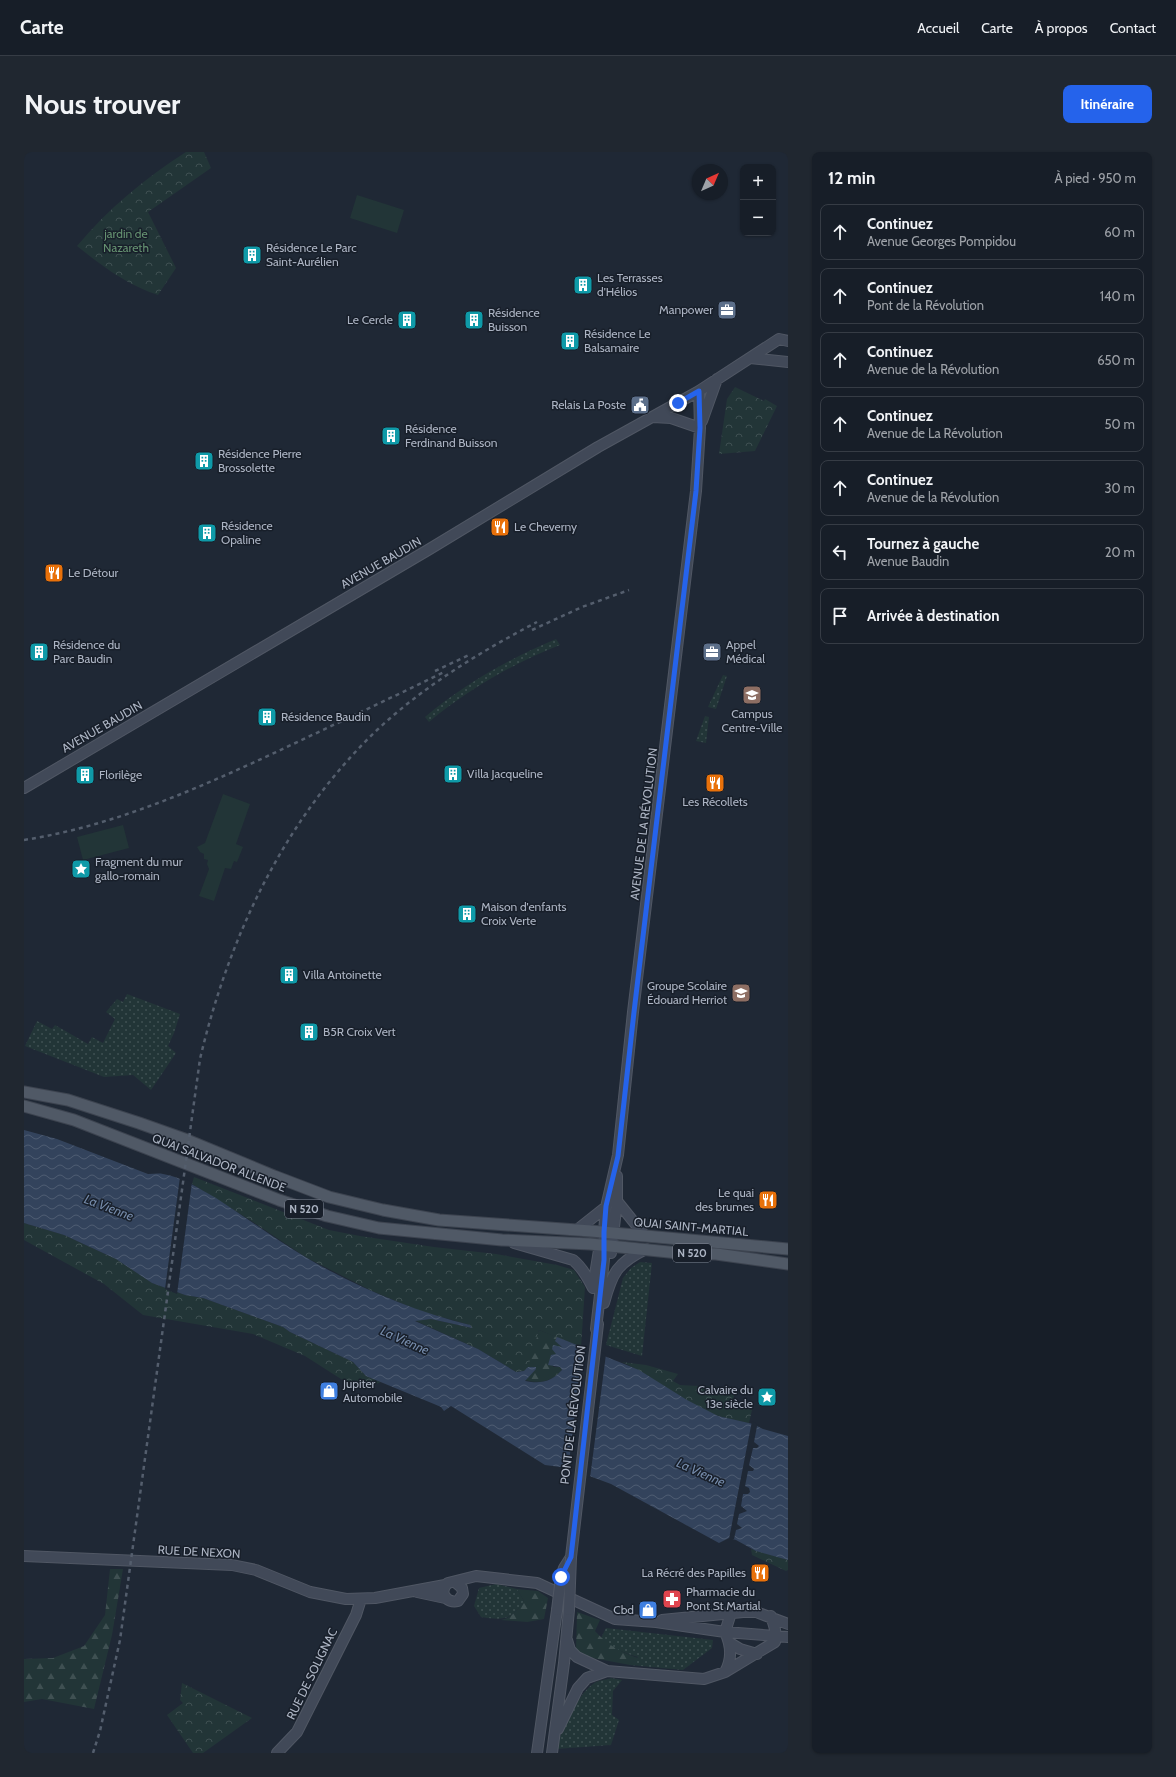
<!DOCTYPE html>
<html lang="fr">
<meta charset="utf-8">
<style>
:root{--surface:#171e28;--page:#202730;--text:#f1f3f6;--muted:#9ea2a8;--line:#363c45;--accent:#2563eb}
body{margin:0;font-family:Cabin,sans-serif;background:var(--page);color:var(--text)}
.controls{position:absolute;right:12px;top:12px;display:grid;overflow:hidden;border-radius:8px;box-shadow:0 1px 3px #0004}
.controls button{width:36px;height:36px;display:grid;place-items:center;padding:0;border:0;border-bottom:1px solid var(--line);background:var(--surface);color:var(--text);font:20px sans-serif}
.compass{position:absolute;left:668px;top:12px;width:36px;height:36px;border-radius:50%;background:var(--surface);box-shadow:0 1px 3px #0004;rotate:44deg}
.stop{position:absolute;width:12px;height:12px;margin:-9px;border:3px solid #2563eb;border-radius:50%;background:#fff}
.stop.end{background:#2563eb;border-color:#fff;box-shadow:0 1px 4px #0008}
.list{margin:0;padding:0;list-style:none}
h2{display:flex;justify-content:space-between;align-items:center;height:52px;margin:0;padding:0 16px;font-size:17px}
h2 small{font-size:13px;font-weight:400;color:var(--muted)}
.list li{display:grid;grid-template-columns:26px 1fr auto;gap:12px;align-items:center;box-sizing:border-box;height:56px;margin:0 8px 8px;padding:0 8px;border:1px solid var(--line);border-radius:8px}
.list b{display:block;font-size:15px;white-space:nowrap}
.list p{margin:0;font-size:13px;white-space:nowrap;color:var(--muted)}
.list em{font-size:13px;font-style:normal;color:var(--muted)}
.icon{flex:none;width:22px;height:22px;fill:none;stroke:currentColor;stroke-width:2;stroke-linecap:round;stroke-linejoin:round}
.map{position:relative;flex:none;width:764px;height:1601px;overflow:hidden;border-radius:8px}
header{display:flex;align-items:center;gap:24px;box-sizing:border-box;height:56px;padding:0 20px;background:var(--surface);border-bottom:1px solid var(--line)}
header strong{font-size:19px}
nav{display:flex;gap:22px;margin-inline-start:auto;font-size:14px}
.intro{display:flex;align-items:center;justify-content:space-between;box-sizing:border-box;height:96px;padding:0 24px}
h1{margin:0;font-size:28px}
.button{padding:10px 18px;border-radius:8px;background:var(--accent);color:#fff;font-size:14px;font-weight:700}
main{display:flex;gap:24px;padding:0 24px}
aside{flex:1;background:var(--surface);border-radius:8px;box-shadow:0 1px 3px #0004}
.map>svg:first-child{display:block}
.grass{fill:url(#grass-dots)}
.forest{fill:url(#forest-firs)}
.park{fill:url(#park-crowns)}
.pitch{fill:#223537}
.water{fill:url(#water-waves)}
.pier{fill:#1f2835}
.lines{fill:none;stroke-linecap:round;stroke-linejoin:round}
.secondary-casing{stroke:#505764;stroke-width:12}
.primary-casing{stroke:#3c434f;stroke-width:13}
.secondary{stroke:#414958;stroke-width:10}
.primary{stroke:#505966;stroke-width:11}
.rail{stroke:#545e6d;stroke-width:2.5;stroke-dasharray:4 4;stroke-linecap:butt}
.secondary-bridge-casing{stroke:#505764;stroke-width:12;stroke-linecap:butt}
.secondary-bridge{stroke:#414958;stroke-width:10}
.route{stroke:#2563eb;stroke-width:5}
.labels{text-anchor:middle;stroke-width:3;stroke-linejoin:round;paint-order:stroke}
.shield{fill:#181f2a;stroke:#808795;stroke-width:1}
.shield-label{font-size:11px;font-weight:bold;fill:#acb4c3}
.park-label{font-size:12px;fill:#659271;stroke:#181f2a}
.poi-label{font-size:12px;fill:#acb4c3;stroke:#181f2a;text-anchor:start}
.street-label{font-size:12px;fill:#acb4c3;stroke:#181f2a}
.water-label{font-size:13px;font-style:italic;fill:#758baa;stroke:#181f2a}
</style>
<header>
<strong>Carte</strong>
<nav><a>Accueil</a><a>Carte</a><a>À propos</a><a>Contact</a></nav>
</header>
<div class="intro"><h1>Nous trouver</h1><a class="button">Itinéraire</a></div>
<main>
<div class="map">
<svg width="764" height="1601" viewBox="0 0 764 1601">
<defs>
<pattern id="grass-dots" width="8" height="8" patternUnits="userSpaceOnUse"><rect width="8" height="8" fill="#223537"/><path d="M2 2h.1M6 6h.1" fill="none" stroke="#3f5052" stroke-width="1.8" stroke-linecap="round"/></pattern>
<pattern id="forest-firs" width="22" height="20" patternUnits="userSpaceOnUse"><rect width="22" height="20" fill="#223537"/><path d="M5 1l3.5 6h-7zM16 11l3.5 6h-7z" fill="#3f5052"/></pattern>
<pattern id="park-crowns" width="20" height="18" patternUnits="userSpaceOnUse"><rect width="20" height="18" fill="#223537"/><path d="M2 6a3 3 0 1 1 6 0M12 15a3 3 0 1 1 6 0" fill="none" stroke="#3f5052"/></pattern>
<pattern id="water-waves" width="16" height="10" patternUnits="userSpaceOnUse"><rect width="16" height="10" fill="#33435c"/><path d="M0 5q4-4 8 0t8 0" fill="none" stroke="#4e5c72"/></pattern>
</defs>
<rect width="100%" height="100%" fill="#1f2835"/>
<!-- grass -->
<path class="grass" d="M 532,487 L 536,493 C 491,510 442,539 405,570 L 401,565 C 439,533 486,506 532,487 Z
M 699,523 L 703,524 L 692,557 L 684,555 Z
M 681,564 L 685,565 L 682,591 L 672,589 Z
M 103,842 L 156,862 L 150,881 L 144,894 L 152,901 L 127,938 L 109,923 L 80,925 L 1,894 L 13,869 L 28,877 L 31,873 L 64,892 L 68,885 L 79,891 L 91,867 L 82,860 L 93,847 L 99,850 Z
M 616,1110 L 628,1111 L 618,1204 L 582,1193 L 599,1126 L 607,1116 Z
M 472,1432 L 493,1437 L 500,1449 C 487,1469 479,1468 457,1465 L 450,1454 L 455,1436 Z
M 582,1476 L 689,1488 L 688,1496 L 659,1518 L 606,1513 L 614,1505 C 600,1501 587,1496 577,1486 Z
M 587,1526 L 598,1528 L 589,1539 L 588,1563 L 595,1568 L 587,1593 L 532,1597 C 537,1579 553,1543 569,1532 C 573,1528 582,1528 587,1526 Z"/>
<!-- forest -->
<path class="forest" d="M 515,1178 L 533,1185 L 532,1189 L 538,1195 L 532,1203 L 529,1215 L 536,1215 L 538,1218 C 527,1230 517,1232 500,1228 L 512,1217 L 500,1219 Z
M 86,1417 L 99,1417 L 88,1483 L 70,1557 L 18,1547 L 0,1550 L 0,1507 L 29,1506 L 60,1494 L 81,1463 Z
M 493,1437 L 514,1439 L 524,1446 L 520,1467 L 503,1470 L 477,1468 C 488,1466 494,1457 500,1449 Z
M 553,1460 L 576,1468 L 571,1479 C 585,1494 595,1499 614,1506 L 606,1513 L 558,1504 L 552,1499 Z"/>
<!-- park -->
<path class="park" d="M 162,0 L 180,0 L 187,16 L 124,60 L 152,116 L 134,143 C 103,133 78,114 53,94 C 84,57 121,26 162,0 Z
M 711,235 L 740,249 L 741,247 L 753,254 L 731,299 L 695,302 L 703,247 Z
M 170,1025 L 305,1078 L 336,1084 L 410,1095 L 472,1102 L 533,1113 L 550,1118 L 561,1135 L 557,1195 L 515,1178 L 504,1215 L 500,1219 L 492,1220 L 454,1197 L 390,1168 L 407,1167 L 448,1176 L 446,1173 L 396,1159 L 348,1139 L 303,1116 L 283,1106 L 226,1068 L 168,1032 Z
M 0,1071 L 40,1083 L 92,1107 L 128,1131 L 161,1143 L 179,1146 L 259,1175 L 266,1180 L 329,1210 L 342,1224 L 357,1230 L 340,1237 L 317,1227 L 281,1204 L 229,1182 L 119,1163 L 80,1132 L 0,1088 Z
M 598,1210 L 622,1213 L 654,1222 L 649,1229 L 656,1233 L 713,1236 L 708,1250 L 728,1258 L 725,1271 C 715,1269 705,1267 695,1264 C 661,1253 631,1225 598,1210 Z
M 727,1397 L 764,1408 L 764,1418 L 762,1419 L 728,1403 Z
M 158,1531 L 228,1566 L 179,1601 L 169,1601 L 143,1563 L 159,1551 L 156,1548 Z"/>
<!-- pitch -->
<path class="pitch" d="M 333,43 L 380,58 L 373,81 L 326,66 Z
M 199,642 L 226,652 L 212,692 L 219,695 L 213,710 L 210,709 L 207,717 L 201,716 L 190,749 L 175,744 L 185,717 L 183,712 L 184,708 L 180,707 L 180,702 L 176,700 L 173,695 L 181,691 Z
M 99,673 L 105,696 L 59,708 L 53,685 Z"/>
<!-- water -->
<path class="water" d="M 0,978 L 33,987 L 124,1022 C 129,1022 135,1021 139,1022 C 158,1025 176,1037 192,1046 C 223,1066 252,1088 283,1106 C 334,1136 390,1159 446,1173 L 448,1176 L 407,1167 L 391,1169 L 454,1197 L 492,1220 L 500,1219 L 504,1215 L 512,1215 L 512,1217 L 501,1229 C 517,1232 527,1230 538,1218 L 536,1215 L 524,1213 L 527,1203 L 532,1202 L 528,1197 L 529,1193 L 538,1195 L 531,1189 L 533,1185 L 615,1218 L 663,1248 L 694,1264 L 729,1272 L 739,1277 L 764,1284 L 764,1408 L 732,1399 L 712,1388 L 705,1386 L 695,1391 L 587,1332 L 544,1316 L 521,1313 L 427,1254 L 420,1259 L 417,1255 L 410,1252 L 342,1224 L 329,1210 L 266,1180 L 259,1175 L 179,1146 L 161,1143 L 128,1131 L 92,1107 L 40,1083 L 0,1071 Z"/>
<!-- pier -->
<path class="pier" d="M 156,1025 L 168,1030 L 153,1142 L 141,1137 Z
M 559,1193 L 582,1202 L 566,1326 L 544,1319 Z
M 728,1269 L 736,1274 L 733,1274 L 730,1290 L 735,1294 L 733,1296 L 729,1296 L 725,1313 L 730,1317 L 729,1319 L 724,1319 L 721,1334 L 725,1336 L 726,1340 L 724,1342 L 719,1342 L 717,1354 L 723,1359 L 715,1362 L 713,1372 L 718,1376 L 712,1378 L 710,1387 L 705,1387 Z"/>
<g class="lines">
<!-- secondary casing -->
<g class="secondary-casing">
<path id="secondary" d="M 726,206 L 764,210
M 629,265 L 647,266 L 676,276
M 678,269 L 693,227
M 0,636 L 404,398 L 574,295 L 675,239 L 755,187 L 764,189
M 593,1049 L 621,1084
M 553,1078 L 582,1055
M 490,1091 L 549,1108 C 558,1115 564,1126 569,1136
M 587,1101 L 593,1049 L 593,1024
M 569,1135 L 575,1098
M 580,1151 C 588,1121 593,1111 622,1097
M 572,1177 L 580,1108 L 580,1080 L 582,1055 L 594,1003 L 609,860 L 672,339 L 676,276 L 675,239
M 0,1404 L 208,1413 L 232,1418 L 286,1440 L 322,1447 L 351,1446 L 421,1433
M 537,1425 L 540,1416 L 547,1405 L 574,1172
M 431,1430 L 438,1436 L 439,1442 L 434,1449 C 422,1452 414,1439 424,1431 L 452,1424 L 513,1431 L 591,1467 L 632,1470 L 701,1480 L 764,1485
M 393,1440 L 421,1446
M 638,1468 L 719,1460 L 732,1460 L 764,1472
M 701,1480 C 707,1493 709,1506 701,1520
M 701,1480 L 707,1461
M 543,1488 L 546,1498 L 553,1505 L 583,1519 L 680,1527 L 701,1520 L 751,1490 C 753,1481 750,1473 747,1464
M 706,1491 L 716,1497 L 733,1502
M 534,1577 L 554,1536 L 563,1526 L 583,1519
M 253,1601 L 273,1580 L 332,1463 L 337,1447
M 513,1601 L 533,1458
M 528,1601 L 540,1511 L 545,1458"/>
</g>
<!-- primary casing -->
<g class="primary-casing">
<path id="primary" d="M 0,940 L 44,948 L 115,971 L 163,988 L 250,1024 L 305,1045 L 359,1058 L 415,1068 L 567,1079 L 764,1097
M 0,954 L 50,968 L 255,1048 L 303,1064 L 355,1076 L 478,1088 L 566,1092 L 655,1101 L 692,1102 L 764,1112"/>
</g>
<!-- secondary -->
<use href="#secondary" class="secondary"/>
<!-- primary -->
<use href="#primary" class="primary"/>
<!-- rail -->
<path class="rail" d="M 508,478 L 558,455 L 605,438
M 411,519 L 445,503
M 0,688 C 88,674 168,639 248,602 C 305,575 363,548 420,520
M 69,1601 L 76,1579 L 96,1488 L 176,907 C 205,784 261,666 353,578 C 400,534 456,500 513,470"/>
<!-- secondary-bridge casing -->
<g class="secondary-bridge-casing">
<path id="secondary-bridge" d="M 533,1458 L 537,1425
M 545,1458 L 547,1405"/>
</g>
<!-- secondary-bridge -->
<use href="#secondary-bridge" class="secondary-bridge"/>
</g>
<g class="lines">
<!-- route -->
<path class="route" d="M 537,1425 L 547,1405 L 580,1108 L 580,1080 L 582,1054 L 594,1004 L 610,860 L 672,339 L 676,276 L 675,239 L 654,251"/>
</g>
<!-- icons -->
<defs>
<g id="building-square" transform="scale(1)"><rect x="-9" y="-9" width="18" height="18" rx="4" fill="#0f9aa8" stroke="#181f2a"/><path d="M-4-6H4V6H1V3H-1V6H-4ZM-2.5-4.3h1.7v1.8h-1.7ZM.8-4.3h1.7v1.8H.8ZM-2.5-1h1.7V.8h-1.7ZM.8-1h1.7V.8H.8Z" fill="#fff"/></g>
<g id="office-square" transform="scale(1)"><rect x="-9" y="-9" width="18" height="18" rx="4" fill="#5c6f8a" stroke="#181f2a"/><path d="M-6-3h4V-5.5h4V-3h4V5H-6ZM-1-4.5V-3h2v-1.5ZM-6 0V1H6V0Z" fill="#fff"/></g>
<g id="civic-square" transform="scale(1)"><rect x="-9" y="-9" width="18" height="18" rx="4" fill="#5c6f8a" stroke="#181f2a"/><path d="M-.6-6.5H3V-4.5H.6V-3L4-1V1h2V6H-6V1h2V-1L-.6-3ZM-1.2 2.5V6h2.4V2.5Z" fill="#fff"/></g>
<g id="restaurant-square" transform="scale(1)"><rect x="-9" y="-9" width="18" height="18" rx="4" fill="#e8710a" stroke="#181f2a"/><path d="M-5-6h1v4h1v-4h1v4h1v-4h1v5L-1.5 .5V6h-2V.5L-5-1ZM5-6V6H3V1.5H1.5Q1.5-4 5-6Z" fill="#fff"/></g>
<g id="university-square" transform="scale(1)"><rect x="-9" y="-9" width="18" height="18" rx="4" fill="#8d6e63" stroke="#181f2a"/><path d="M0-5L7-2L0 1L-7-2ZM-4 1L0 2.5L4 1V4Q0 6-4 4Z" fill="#fff"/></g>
<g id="sight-square" transform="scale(1)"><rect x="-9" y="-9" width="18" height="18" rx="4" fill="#0f9aa8" stroke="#181f2a"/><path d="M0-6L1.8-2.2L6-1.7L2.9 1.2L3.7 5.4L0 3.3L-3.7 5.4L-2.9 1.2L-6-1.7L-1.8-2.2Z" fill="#fff"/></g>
<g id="school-square" transform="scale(1)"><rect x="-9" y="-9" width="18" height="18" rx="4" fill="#8d6e63" stroke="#181f2a"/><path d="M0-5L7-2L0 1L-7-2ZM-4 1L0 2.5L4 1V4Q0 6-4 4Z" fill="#fff"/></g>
<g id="shop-square" transform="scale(1)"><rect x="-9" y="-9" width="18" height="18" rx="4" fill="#3f7fe0" stroke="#181f2a"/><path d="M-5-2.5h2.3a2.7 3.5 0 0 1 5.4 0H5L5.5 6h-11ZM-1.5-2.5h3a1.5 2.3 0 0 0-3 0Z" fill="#fff"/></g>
<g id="pharmacy-square" transform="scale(1)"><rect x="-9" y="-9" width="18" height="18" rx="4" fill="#e0444e" stroke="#181f2a"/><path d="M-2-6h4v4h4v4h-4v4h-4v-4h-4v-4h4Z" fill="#fff"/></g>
</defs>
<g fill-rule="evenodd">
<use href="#building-square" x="228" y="103"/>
<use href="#building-square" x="559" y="133"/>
<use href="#office-square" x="703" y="158"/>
<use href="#building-square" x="383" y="168"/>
<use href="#building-square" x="450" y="168"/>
<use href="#building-square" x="546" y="189"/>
<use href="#civic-square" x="616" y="253"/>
<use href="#building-square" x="367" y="284"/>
<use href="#building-square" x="180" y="309"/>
<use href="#restaurant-square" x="476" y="375"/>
<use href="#building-square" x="183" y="381"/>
<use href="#restaurant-square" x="30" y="421"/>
<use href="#building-square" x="15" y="500"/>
<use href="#office-square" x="688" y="500"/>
<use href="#university-square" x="728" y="543"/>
<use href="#building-square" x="243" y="565"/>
<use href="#building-square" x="429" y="622"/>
<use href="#building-square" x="61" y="623"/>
<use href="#restaurant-square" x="691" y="631"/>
<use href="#sight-square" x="57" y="717"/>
<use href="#building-square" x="443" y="762"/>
<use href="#building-square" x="265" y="823"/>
<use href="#school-square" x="717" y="841"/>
<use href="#building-square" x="285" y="880"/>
<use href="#restaurant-square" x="744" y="1048"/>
<use href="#shop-square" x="305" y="1239"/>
<use href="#sight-square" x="743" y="1245"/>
<use href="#restaurant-square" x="736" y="1421"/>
<use href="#pharmacy-square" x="648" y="1447"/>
<use href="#shop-square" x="624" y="1458"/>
</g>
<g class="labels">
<!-- shield labels -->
<g class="shield">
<rect x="261" y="1048" width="38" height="18" rx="3"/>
<rect x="649" y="1092" width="38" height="18" rx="3"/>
</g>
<g class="shield-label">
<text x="280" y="1061">N 520</text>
<text x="668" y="1105">N 520</text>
</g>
<!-- park labels -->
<g class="park-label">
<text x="102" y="86">jardin de<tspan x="102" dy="14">Nazareth</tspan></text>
</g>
<!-- poi labels -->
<g class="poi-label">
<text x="242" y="100">Résidence Le Parc<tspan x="242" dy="14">Saint-Aurélien</tspan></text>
<text x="573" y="130">Les Terrasses<tspan x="573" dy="14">d'Hélios</tspan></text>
<text x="689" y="162" text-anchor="end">Manpower</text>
<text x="464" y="165">Résidence<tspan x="464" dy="14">Buisson</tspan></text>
<text x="369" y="172" text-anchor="end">Le Cercle</text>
<text x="560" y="186">Résidence Le<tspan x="560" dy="14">Balsamaire</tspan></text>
<text x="602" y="257" text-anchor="end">Relais La Poste</text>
<text x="381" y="281">Résidence<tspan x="381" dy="14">Ferdinand Buisson</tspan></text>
<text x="194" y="306">Résidence Pierre<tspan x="194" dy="14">Brossolette</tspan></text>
<text x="197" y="378">Résidence<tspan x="197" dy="14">Opaline</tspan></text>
<text x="490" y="379">Le Cheverny</text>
<text x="44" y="425">Le Détour</text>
<text x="29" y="497">Résidence du<tspan x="29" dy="14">Parc Baudin</tspan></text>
<text x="702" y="497">Appel<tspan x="702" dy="14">Médical</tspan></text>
<text x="728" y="566" text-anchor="middle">Campus<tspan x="728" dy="14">Centre-Ville</tspan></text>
<text x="257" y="569">Résidence Baudin</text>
<text x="443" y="626">Villa Jacqueline</text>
<text x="75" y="627">Florilège</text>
<text x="691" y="654" text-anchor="middle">Les Récollets</text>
<text x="71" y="714">Fragment du mur<tspan x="71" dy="14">gallo-romain</tspan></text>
<text x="457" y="759">Maison d'enfants<tspan x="457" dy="14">Croix Verte</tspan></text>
<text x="279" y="827">Villa Antoinette</text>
<text x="703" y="838" text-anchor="end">Groupe Scolaire<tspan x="703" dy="14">Édouard Herriot</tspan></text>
<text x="299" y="884">B5R Croix Vert</text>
<text x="730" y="1045" text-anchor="end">Le quai<tspan x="730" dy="14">des brumes</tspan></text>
<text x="319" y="1236">Jupiter<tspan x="319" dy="14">Automobile</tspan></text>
<text x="729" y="1242" text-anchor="end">Calvaire du<tspan x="729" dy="14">13e siècle</tspan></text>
<text x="722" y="1425" text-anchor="end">La Récré des Papilles</text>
<text x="662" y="1444">Pharmacie du<tspan x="662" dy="14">Pont St Martial</tspan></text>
<text x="610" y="1462" text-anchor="end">Cbd</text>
</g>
<!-- street labels -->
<g class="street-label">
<text transform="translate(357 411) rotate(-30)" y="4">AVENUE BAUDIN</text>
<text transform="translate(78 575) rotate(-30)" y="4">AVENUE BAUDIN</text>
<text transform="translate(620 672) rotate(-83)" y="4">AVENUE DE LA RÉVOLUTION</text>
<text transform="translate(195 1011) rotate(21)" y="4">QUAI SALVADOR ALLENDE</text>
<text transform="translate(667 1075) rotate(5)" y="4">QUAI SAINT-MARTIAL</text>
<text transform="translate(549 1263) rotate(-83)" y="4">PONT DE LA RÉVOLUTION</text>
<text transform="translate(175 1400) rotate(3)" y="4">RUE DE NEXON</text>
<text transform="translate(288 1522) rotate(-64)" y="4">RUE DE SOLIGNAC</text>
</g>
<!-- water labels -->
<g class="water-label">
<text transform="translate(85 1055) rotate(21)" y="5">La Vienne</text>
<text transform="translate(381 1188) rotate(24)" y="5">La Vienne</text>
<text transform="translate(677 1320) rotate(24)" y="5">La Vienne</text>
</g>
</g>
</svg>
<div class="controls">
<button>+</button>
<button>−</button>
</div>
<svg class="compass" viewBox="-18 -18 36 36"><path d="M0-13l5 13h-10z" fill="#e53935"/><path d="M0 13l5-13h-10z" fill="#9ea2a8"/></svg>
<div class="stop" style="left:537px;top:1425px"></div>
<div class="stop end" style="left:654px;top:251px"></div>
</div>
<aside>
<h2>12 min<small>À pied · 950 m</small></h2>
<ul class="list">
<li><svg class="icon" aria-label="ahead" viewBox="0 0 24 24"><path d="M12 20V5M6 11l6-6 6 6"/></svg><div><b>Continuez</b><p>Avenue Georges Pompidou</p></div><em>60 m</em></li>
<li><svg class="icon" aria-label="ahead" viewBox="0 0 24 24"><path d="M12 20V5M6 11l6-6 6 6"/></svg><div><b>Continuez</b><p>Pont de la Révolution</p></div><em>140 m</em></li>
<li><svg class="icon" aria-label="ahead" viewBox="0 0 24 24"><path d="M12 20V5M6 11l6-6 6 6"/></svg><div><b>Continuez</b><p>Avenue de la Révolution</p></div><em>650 m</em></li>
<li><svg class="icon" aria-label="ahead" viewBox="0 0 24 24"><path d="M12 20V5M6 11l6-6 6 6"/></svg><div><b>Continuez</b><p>Avenue de La Révolution</p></div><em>50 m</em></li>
<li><svg class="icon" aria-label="ahead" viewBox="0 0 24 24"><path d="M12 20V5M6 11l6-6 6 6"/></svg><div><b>Continuez</b><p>Avenue de la Révolution</p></div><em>30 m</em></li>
<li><svg class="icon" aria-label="left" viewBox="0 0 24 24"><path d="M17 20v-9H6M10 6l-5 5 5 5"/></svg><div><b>Tournez à gauche</b><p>Avenue Baudin</p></div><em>20 m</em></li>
<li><svg class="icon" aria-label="arrive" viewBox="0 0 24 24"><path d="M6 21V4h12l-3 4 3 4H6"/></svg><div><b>Arrivée à destination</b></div></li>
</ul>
</aside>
</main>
